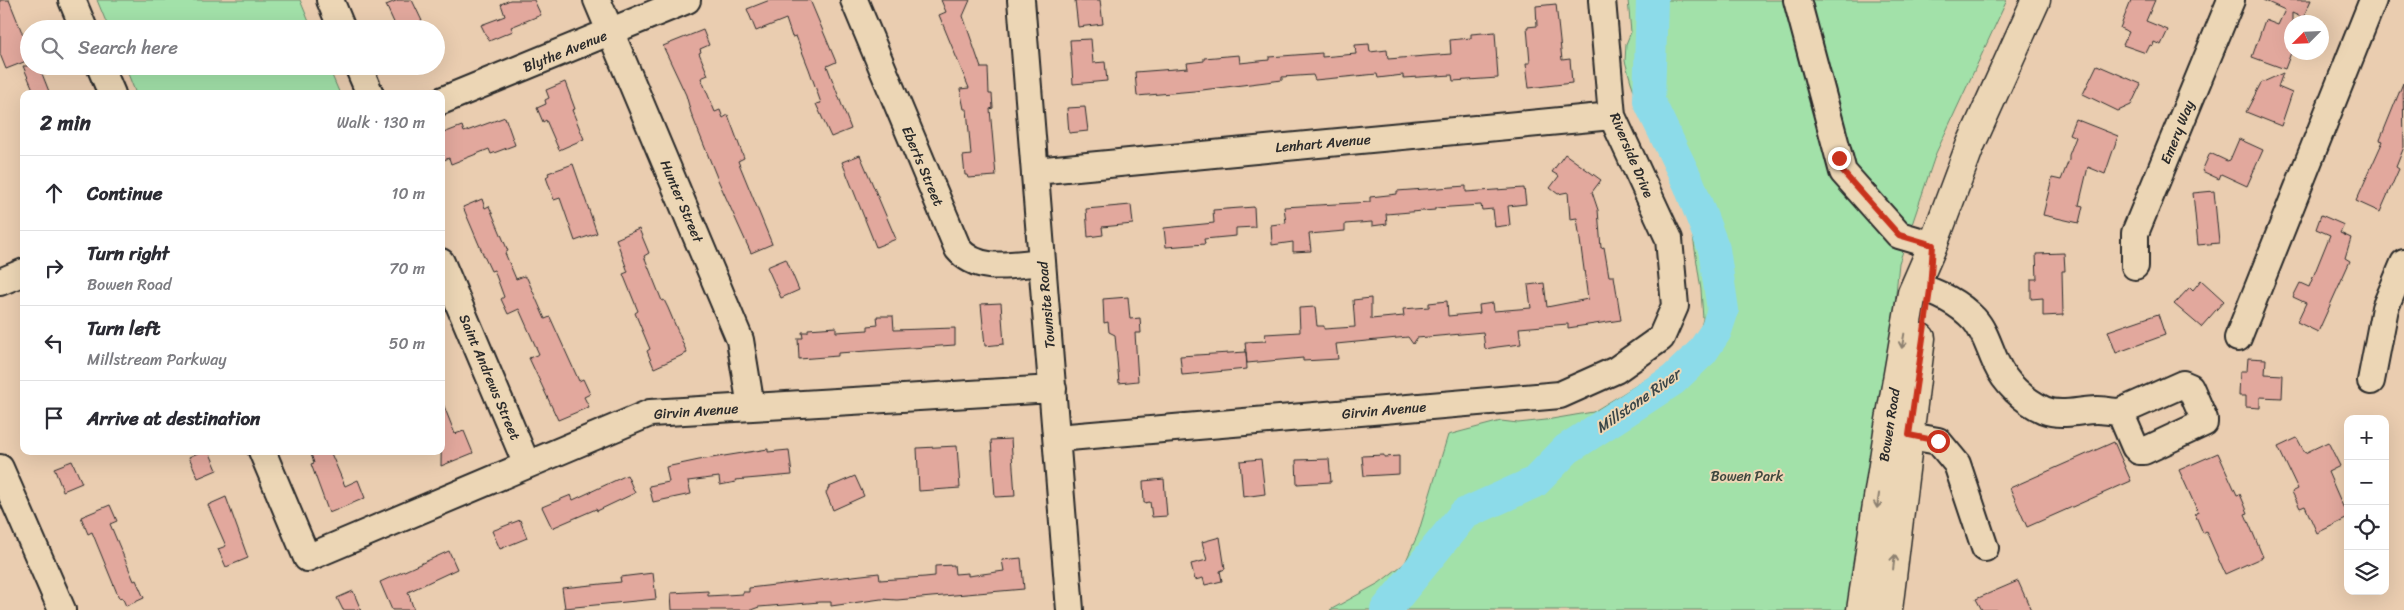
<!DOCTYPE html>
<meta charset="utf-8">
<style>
:root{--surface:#fff;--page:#f7f7f7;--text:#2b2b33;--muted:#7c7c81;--line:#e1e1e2}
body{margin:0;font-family:Sriracha,sans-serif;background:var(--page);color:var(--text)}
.controls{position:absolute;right:15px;bottom:15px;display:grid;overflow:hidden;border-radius:10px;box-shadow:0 5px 20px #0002}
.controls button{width:45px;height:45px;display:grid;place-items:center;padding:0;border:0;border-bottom:1px solid var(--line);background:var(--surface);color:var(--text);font:25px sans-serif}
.compass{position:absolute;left:2284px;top:15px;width:45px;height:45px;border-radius:50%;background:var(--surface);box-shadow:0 5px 20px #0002;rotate:246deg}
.stop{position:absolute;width:15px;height:15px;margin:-11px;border:4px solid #c8321e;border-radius:50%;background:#fff}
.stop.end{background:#c8321e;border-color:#fff;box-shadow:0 1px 5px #0008}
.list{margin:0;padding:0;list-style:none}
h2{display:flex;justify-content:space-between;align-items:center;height:65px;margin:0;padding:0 20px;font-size:21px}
h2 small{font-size:16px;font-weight:400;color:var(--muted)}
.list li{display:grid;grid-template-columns:32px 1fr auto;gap:15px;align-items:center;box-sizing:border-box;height:75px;padding:0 20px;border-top:1px solid var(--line)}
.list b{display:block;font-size:19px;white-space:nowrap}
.list p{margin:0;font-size:16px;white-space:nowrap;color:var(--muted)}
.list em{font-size:16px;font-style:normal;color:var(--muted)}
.icon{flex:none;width:28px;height:28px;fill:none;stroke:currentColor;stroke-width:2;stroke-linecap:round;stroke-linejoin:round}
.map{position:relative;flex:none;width:2404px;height:610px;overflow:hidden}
.search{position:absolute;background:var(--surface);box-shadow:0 5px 20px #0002;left:20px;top:20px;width:425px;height:55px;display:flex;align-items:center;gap:12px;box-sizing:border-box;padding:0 18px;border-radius:28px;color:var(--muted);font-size:19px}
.panel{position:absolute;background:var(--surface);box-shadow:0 5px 20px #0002;left:20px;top:90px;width:425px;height:365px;border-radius:10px}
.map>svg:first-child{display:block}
.green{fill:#a2e1a9;stroke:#66866a}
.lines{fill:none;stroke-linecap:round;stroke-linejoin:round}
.river{stroke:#8cdbe9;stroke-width:32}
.building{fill:#e2a89d;stroke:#2b2b2b}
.minor-casing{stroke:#2b2b2b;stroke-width:30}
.major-casing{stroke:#2b2b2b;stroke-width:31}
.minor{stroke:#ecd6b5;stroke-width:26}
.major{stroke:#ecd6b5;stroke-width:28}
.oneway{stroke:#8c8070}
.route{stroke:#c8321e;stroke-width:6}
.labels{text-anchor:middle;stroke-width:4;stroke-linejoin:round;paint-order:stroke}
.street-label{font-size:14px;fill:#2b2b2b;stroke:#ecd6b5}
.park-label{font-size:14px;fill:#3d463e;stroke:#ecd6b5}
.water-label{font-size:15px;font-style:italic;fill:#3a4548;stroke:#ecd6b5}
</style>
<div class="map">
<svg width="2404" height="610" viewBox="0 0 2404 610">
<rect width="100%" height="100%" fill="#eacdb0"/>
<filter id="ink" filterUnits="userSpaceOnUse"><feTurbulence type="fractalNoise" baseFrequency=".02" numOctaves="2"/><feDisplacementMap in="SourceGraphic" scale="10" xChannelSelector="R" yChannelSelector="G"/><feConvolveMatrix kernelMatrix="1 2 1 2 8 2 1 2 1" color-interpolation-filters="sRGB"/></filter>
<g filter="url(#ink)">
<!-- green -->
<path class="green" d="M 97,0 L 300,0 L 312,29 L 109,29 Z
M 1628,0 L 2007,0 L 1936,153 L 1899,263 L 1864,610 L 1330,610 L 1379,583 L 1405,563 L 1418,534 L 1448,435 L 1501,421 L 1518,423 L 1546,420 L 1593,412 L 1666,367 L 1697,341 L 1703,319 L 1701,290 L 1688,203 L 1672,162 L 1646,125 L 1631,82 L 1625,61 L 1626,44 L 1631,32 Z
M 125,66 L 328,66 L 340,94 L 136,94 Z"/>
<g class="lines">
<!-- river -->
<path class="river" d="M 1386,610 L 1464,514 L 1535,482 L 1567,449 L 1673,380 L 1702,352 L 1716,331 L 1723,310 L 1714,249 L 1689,184 L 1649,101 L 1652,0"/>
</g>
<!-- building -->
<path class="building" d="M 0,0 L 9,0 L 23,35 L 29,33 L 29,60 L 6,69 L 0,54 Z
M 398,0 L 412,0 L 422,21 L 405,29 L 397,29 L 386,5 Z
M 510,0 L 534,0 L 541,15 L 511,27 L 513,31 L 489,41 L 481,25 L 505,16 L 501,4 Z
M 770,0 L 810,0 L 836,62 L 827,66 L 851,129 L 831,137 L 816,104 L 821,103 L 809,69 L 796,36 L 792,37 L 786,19 L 756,31 L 747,9 Z
M 941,0 L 970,0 L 963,16 L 981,68 L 988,68 L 989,94 L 992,94 L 993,108 L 990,109 L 996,176 L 968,178 L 967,175 L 965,175 L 963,156 L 971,155 L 967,109 L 964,109 L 960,89 L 969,88 L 939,15 L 946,12 Z
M 1075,0 L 1100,0 L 1103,24 L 1078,27 Z
M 2131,0 L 2155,0 L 2146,21 L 2168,30 L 2161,45 L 2154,42 L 2153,46 L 2150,45 L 2146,53 L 2123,45 L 2129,32 L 2120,28 Z
M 2263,0 L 2311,0 L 2303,18 L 2292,13 L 2292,50 L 2285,69 L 2252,57 L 2265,20 L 2278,25 L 2285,10 Z
M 1556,4 L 1562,60 L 1570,59 L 1572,83 L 1529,88 L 1526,63 L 1530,63 L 1527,27 L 1537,26 L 1536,6 Z
M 703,30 L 709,45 L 700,49 L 701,52 L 699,53 L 708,75 L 701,78 L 715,112 L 720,110 L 723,118 L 728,115 L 744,158 L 738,161 L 772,244 L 751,253 L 718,180 L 691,113 L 686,95 L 663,46 Z
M 1495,32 L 1498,78 L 1453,81 L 1452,75 L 1403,78 L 1403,75 L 1378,78 L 1377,74 L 1315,80 L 1313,75 L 1282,77 L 1282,80 L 1194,91 L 1137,96 L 1135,72 L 1188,68 L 1187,63 L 1204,61 L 1204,58 L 1239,55 L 1240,63 L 1269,60 L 1269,57 L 1322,53 L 1322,57 L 1356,54 L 1355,45 L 1369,44 L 1370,52 L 1387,50 L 1388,59 L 1451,54 L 1450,40 L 1471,38 L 1471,34 Z
M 1091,39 L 1093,63 L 1105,62 L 1107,81 L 1073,84 L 1070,40 Z
M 2097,65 L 2141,84 L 2131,105 L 2118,111 L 2083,94 Z
M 23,66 L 39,66 L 50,94 L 35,94 Z
M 2283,73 L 2278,87 L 2292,93 L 2281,126 L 2246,112 L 2261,83 Z
M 565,82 L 575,109 L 572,110 L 584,139 L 559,150 L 546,120 L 543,122 L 537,108 L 546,104 L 545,100 L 549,98 L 546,90 Z
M 2403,83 L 2404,147 L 2396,167 L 2399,169 L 2380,212 L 2356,201 L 2383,141 L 2380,140 Z
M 1085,107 L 1088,131 L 1069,133 L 1067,108 Z
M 505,117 L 515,145 L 491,154 L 489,149 L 451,164 L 449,158 L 441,161 L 441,134 L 462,126 L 464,132 Z
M 2075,119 L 2118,136 L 2105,174 L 2088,167 L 2079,205 L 2083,206 L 2079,223 L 2043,215 L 2052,178 L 2061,180 L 2069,160 L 2069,155 L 2076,137 L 2069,134 Z
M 2239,139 L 2263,150 L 2247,186 L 2221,174 L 2219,179 L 2202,171 L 2210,153 L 2227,161 L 2230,160 Z
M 1565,154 L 1601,180 L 1592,192 L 1598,210 L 1601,248 L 1604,247 L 1609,276 L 1614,276 L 1621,320 L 1568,328 L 1568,324 L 1519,328 L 1521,344 L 1497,347 L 1485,349 L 1483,332 L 1417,338 L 1413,344 L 1408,337 L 1336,344 L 1338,359 L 1303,361 L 1303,358 L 1247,363 L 1245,342 L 1266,341 L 1265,334 L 1300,332 L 1299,308 L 1315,307 L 1317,326 L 1324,326 L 1324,329 L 1355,327 L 1353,300 L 1371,298 L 1371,319 L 1404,316 L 1403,309 L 1429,307 L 1429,303 L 1447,301 L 1448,316 L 1480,313 L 1479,305 L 1493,303 L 1494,311 L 1531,308 L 1528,285 L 1544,283 L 1547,307 L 1588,299 L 1577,218 L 1570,219 L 1568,192 L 1558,194 L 1550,188 L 1559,176 L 1552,172 Z
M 860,155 L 896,239 L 876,247 L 842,162 Z
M 573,164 L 597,233 L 575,241 L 560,198 L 554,200 L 546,177 L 549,175 L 548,173 Z
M 1466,186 L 1466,192 L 1524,188 L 1526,204 L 1508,206 L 1510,225 L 1495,227 L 1493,209 L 1482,210 L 1481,205 L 1435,208 L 1435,210 L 1386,214 L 1387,224 L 1372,226 L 1372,222 L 1345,224 L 1345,231 L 1309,234 L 1311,251 L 1293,252 L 1293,242 L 1272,245 L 1271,225 L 1286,223 L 1284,207 L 1370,202 L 1370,197 L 1397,194 L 1397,191 Z
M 2214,191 L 2219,243 L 2198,245 L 2193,193 Z
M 482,199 L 485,208 L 489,206 L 508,251 L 505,253 L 516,279 L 524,276 L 527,278 L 545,319 L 550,317 L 579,381 L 583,379 L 590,394 L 584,397 L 589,407 L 558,420 L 529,358 L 539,354 L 519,309 L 508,314 L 501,299 L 504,297 L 494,270 L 491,271 L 483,254 L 463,207 Z
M 1131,205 L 1133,224 L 1102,227 L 1103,235 L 1088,237 L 1086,209 Z
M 1254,207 L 1255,227 L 1236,228 L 1236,236 L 1204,239 L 1205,244 L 1166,247 L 1164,228 L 1214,223 L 1213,210 Z
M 2321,215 L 2344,225 L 2340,233 L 2351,238 L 2345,258 L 2350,261 L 2318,332 L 2297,322 L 2306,303 L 2293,297 L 2300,283 L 2309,287 L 2330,235 L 2316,229 Z
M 639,229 L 649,253 L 644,256 L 662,301 L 664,300 L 668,308 L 687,353 L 654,368 L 647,351 L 650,349 L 635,313 L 638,311 L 623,274 L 628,272 L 616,239 Z
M 2064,253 L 2065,271 L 2062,271 L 2063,315 L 2043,316 L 2043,298 L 2031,299 L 2031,279 L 2037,279 L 2036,254 Z
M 786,259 L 799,290 L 781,298 L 767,267 Z
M 2201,280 L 2224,301 L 2201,327 L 2174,304 L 2190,287 L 2193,290 Z
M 1128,297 L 1130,319 L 1140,318 L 1141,333 L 1135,333 L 1138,381 L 1119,383 L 1115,335 L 1109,332 L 1108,322 L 1104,323 L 1103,299 Z
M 1001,303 L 1004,344 L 985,346 L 981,304 Z
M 2158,314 L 2165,335 L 2116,353 L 2108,331 Z
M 877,316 L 893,316 L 894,330 L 955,328 L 955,345 L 838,353 L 838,356 L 799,359 L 798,338 L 803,338 L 802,332 L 808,332 L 808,329 L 836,327 L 836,332 L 868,330 L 868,326 L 878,325 Z
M 1246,352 L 1247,369 L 1182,375 L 1180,356 Z
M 2248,358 L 2266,359 L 2265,374 L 2283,375 L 2282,398 L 2260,397 L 2260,408 L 2246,407 L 2246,396 L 2239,396 L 2240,371 L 2247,371 Z
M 442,401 L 455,434 L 464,431 L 473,453 L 441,466 Z
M 2297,438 L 2305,453 L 2328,442 L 2340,466 L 2328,472 L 2348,518 L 2317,533 L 2305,506 L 2300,508 L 2292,492 L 2298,489 L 2278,447 Z
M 1011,439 L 1015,496 L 995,497 L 991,440 Z
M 2114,442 L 2131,481 L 2027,527 L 2010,488 Z
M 957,446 L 960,488 L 919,491 L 917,448 Z
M 768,449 L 768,452 L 789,450 L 792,475 L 735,480 L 736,482 L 720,485 L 719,477 L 688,481 L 691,494 L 653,502 L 649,486 L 669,482 L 666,467 L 699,460 Z
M 202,451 L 209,451 L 217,470 L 198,478 L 189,457 Z
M 310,451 L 330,451 L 345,486 L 358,480 L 365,498 L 329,513 L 311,464 L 314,463 Z
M 2218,453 L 2237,495 L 2240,494 L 2248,513 L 2245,514 L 2263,557 L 2225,574 L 2206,531 L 2203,533 L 2195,514 L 2198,512 L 2179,470 Z
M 1384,455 L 1384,457 L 1399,456 L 1399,474 L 1364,476 L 1362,456 Z
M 1261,459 L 1265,494 L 1243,497 L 1240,461 Z
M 1329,459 L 1331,482 L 1297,484 L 1296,460 Z
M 72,461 L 82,483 L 63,491 L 54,468 Z
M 627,475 L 635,493 L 597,511 L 596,509 L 552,528 L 542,507 L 571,495 L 573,500 Z
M 855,476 L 864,496 L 833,510 L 826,493 L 829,487 Z
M 1164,479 L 1167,516 L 1152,517 L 1150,502 L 1144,503 L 1143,481 Z
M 226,497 L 248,558 L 226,567 L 218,549 L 226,546 L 208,505 Z
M 110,505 L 117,521 L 110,524 L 134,581 L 136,580 L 144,598 L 126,606 L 122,597 L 119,598 L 92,532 L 88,534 L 81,517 Z
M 520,520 L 527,538 L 500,549 L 492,531 Z
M 1220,537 L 1225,569 L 1220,571 L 1222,581 L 1205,585 L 1203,578 L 1195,580 L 1191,564 L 1207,560 L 1202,542 Z
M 449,551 L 457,569 L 408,592 L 414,610 L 392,610 L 380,582 Z
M 1021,558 L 1024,589 L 897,600 L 881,599 L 831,606 L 831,602 L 820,602 L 759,607 L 751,610 L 672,610 L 671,593 L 708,591 L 708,596 L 743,594 L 743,592 L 749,592 L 749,588 L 879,573 L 880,580 L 925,577 L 935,576 L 935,566 L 954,565 L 955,574 L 968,573 L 968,576 L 1004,571 L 1002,560 Z
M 653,573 L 656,599 L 565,608 L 562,588 L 621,582 L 620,577 Z
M 2018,581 L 2031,610 L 1982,610 L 1976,599 Z
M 353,591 L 361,610 L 343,610 L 337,598 Z"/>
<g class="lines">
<!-- minor casing -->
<g class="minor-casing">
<path id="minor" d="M 72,0 L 84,29
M 330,0 L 342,29
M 597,0 L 740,340 L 751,407
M 854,0 L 958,249 C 979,274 1014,264 1042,262
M 1021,0 L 1070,610
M 1797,0 L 1843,172 L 1899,235 L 1933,245
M 100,66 L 112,94
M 358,66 L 370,94
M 441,101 L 687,0
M 1035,171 L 1612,116
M 441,262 L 527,465
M 2135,266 L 2135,233 L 2231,0
M 0,282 L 24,272
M 1915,286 C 1937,292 1958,302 1974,319 C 1985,331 1989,348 1996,363 C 2005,383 2024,401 2044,410 C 2062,417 2079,410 2097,410 C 2104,410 2112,412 2120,412
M 2238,338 L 2373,0
M 2371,381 L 2385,308 L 2404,263
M 2183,384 L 2190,387 L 2204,419 L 2204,423 L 2144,451 L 2139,451 L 2135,447 L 2120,412 Z
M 1888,432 L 1938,441 L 1957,464 L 1985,548
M 1057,438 L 1560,395 L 1616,370 L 1661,338 L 1675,306 L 1669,239 L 1612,116 L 1602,0
M 262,451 L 307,558 L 650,413 L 1053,389
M 0,468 L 62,610"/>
</g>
<!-- major casing -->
<g class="major-casing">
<path id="major" d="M 1861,610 L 1888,432 L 1912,293 L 1933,245 L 1970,146 L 2036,0
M 1888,610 L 1921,338"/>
</g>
<!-- minor -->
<use href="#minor" class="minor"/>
<!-- major -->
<use href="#major" class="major"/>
</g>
<!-- one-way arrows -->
<defs><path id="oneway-shaft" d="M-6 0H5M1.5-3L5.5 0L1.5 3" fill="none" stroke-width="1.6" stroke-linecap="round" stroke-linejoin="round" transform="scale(1.25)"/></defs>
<g class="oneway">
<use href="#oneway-shaft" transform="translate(1903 341) rotate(100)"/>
<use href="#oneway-shaft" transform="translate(1878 501) rotate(98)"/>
<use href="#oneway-shaft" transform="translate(1894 562) rotate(-83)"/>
</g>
</g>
<g class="lines" filter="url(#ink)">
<!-- route -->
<path class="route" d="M 1839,158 L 1843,172 L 1899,235 L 1933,245 L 1930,290 L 1909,435 L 1938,441"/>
</g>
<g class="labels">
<!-- street labels -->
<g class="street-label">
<text transform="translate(565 51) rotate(-22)" y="5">Blythe Avenue</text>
<text transform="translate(2177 132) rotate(-68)" y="5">Emery Way</text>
<text transform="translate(1323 143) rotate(-5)" y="5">Lenhart Avenue</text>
<text transform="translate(1632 155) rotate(67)" y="5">Riverside Drive</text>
<text transform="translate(923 166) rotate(67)" y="5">Eberts Street</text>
<text transform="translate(682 201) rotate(67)" y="5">Hunter Street</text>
<text transform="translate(1046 305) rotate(-95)" y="5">Townsite Road</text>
<text transform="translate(490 377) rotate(67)" y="5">Saint Andrews Street</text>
<text transform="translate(1384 410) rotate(-5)" y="5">Girvin Avenue</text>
<text transform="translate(696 411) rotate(-4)" y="5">Girvin Avenue</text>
<text transform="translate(1889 425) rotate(-81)" y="5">Bowen Road</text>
</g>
<!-- park labels -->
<g class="park-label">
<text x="1747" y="481">Bowen Park</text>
</g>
<!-- water labels -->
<g class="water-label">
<text transform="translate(1638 401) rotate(-35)" y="5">Millstone River</text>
</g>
</g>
</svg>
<div class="controls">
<button>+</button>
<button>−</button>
<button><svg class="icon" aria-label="locate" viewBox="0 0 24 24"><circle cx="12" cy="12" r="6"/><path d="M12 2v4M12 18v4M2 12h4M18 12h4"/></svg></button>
<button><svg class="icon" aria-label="layers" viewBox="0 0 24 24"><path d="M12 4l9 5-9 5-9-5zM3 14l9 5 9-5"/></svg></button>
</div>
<svg class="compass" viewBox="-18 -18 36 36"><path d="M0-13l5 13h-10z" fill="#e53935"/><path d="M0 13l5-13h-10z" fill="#7c7c81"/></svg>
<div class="stop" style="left:1938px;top:441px"></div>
<div class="stop end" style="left:1839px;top:158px"></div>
<div class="search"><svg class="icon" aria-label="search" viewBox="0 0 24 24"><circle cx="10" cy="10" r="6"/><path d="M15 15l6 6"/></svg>Search here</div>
<section class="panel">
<h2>2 min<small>Walk · 130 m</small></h2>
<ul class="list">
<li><svg class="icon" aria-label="ahead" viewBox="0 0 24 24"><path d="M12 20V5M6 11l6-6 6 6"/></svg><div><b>Continue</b></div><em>10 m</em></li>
<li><svg class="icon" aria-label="right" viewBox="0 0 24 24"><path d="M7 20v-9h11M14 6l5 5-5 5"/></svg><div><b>Turn right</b><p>Bowen Road</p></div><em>70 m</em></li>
<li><svg class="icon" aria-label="left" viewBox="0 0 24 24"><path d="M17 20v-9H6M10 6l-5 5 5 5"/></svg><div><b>Turn left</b><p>Millstream Parkway</p></div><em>50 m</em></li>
<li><svg class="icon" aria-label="arrive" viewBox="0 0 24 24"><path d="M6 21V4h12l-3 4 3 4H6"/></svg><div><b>Arrive at destination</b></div></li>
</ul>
</section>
</div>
